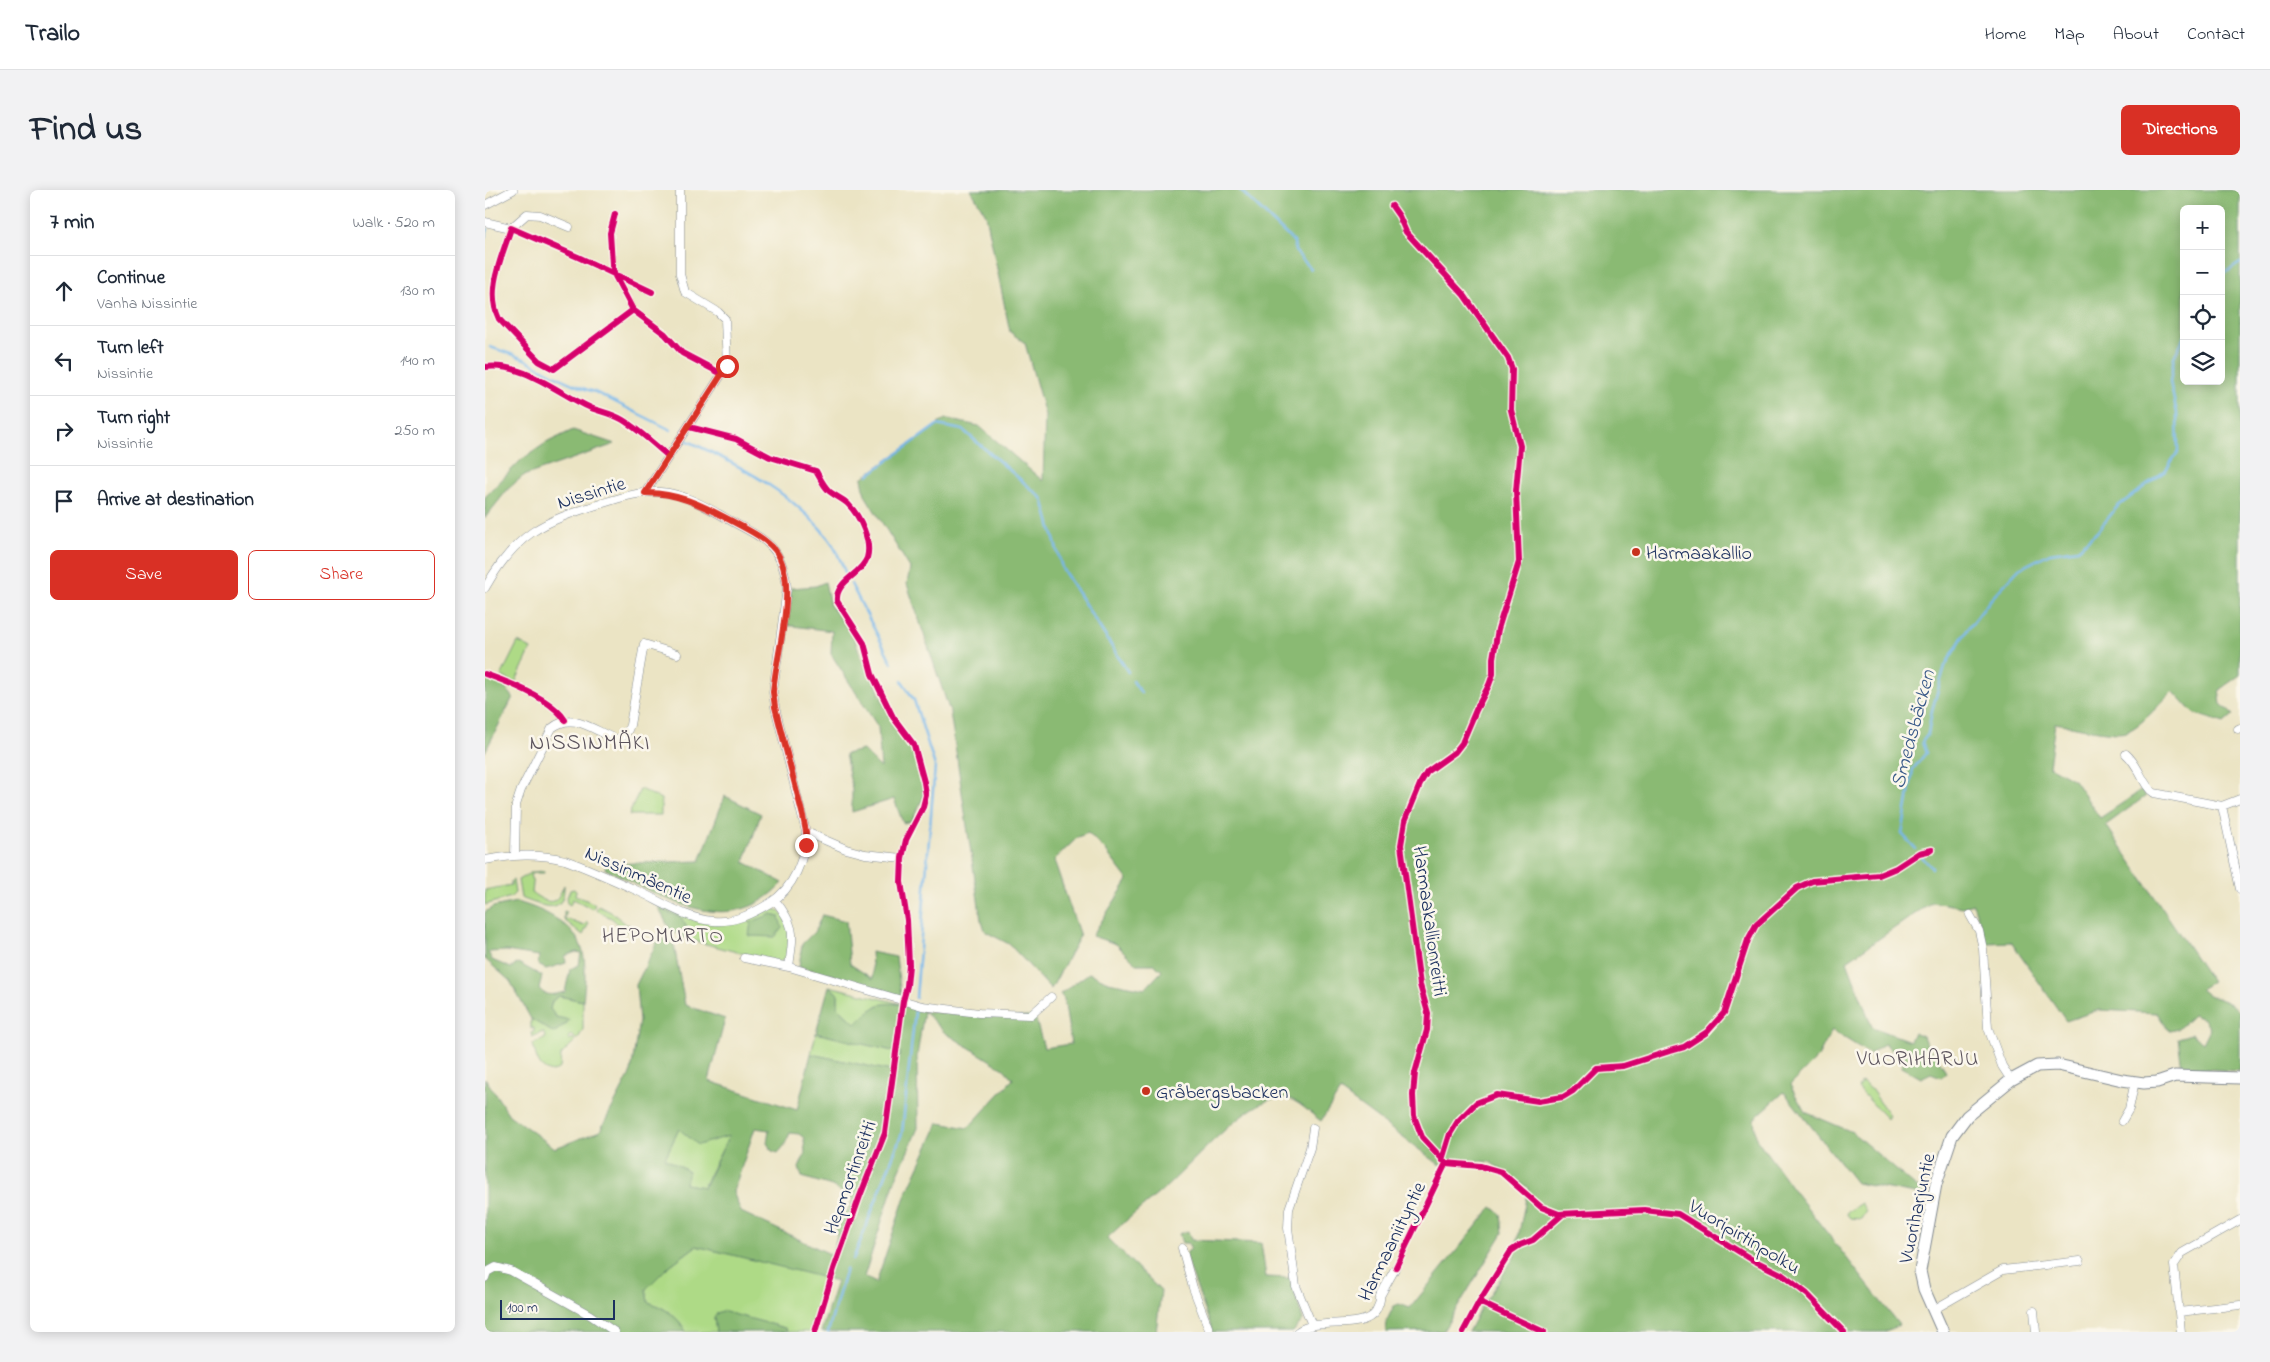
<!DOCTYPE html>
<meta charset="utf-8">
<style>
:root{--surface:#fff;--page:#f2f2f3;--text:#1f2937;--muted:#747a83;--line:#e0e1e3;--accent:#d93025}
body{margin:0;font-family:"Indie Flower",sans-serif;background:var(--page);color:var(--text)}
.controls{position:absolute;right:15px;top:15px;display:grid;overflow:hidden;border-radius:8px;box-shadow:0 2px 12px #0003}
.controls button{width:45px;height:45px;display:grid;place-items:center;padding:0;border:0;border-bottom:1px solid var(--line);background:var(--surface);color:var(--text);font:25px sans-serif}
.scale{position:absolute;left:15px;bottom:12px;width:115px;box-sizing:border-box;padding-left:5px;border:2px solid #1b2f5e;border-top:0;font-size:14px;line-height:18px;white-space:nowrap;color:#1b2f5e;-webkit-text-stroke:4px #fbf7ec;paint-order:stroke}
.stop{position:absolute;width:15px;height:15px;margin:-11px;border:4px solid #d93025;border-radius:50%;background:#fff}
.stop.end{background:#d93025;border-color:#fff;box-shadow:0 1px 5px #0008}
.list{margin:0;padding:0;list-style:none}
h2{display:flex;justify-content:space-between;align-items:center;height:65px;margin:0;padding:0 20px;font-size:21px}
h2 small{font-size:16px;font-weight:400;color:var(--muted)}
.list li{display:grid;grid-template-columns:32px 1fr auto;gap:15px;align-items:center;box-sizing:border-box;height:70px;padding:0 20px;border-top:1px solid var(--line)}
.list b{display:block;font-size:19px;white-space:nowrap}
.list p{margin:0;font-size:16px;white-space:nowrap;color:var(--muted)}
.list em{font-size:16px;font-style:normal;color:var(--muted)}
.actions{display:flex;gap:10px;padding:15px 20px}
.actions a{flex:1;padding:11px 0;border:1px solid var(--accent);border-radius:8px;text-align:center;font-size:18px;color:var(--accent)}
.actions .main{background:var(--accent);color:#fff}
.icon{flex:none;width:28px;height:28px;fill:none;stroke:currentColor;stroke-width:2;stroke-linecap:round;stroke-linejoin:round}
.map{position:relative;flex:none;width:1755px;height:1142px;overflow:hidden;border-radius:8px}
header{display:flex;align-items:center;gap:30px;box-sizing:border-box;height:70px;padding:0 25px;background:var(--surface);border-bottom:1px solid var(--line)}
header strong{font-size:24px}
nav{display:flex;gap:28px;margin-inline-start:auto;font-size:18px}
.intro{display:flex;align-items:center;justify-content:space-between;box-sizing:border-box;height:120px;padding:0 30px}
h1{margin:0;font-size:35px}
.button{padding:12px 22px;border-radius:8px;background:var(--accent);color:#fff;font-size:18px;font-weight:700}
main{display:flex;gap:30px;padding:0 30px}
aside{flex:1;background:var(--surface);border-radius:8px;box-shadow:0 2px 12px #0003}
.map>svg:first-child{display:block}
.green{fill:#aeda86;stroke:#648472}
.forest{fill:#8aba73;stroke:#527468;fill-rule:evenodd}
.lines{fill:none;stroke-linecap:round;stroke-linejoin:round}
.stream{stroke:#77b7eb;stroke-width:2.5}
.street-casing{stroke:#838a91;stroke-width:9}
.secondary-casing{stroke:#838a91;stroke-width:13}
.street{stroke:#fff;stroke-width:8}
.secondary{stroke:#fff;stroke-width:11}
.cycleway-casing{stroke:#fbf7ec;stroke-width:9}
.cycleway{stroke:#d6006c;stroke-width:6}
.route{stroke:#d93025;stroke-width:6}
.poi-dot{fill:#c8321e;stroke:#fbf7ec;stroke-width:2}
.labels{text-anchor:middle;stroke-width:5;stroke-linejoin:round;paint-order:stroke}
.street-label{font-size:20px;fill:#1b2f5e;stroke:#fbf7ec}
.poi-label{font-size:20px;fill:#1b2f5e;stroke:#fbf7ec;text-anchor:start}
.water-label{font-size:21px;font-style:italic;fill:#375888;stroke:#fbf7ec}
.neighbourhood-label{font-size:21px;letter-spacing:1px;fill:#5c545d;stroke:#fbf7ec}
.quarter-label{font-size:22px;letter-spacing:1px;fill:#5c545d;stroke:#fbf7ec}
</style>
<header>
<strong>Trailo</strong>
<nav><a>Home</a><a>Map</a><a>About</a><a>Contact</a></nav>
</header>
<div class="intro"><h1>Find us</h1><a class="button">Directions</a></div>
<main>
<aside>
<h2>7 min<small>Walk · 520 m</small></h2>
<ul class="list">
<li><svg class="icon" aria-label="ahead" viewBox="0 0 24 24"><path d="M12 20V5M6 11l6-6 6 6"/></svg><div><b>Continue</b><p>Vanha Nissintie</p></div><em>130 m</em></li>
<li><svg class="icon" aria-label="left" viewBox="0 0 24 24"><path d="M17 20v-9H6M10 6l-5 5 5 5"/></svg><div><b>Turn left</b><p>Nissintie</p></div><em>140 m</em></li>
<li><svg class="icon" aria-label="right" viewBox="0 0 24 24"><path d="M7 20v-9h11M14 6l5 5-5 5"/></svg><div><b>Turn right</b><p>Nissintie</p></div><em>250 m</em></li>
<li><svg class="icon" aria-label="arrive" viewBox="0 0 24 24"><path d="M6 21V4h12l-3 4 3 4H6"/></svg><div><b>Arrive at destination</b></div></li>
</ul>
<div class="actions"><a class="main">Save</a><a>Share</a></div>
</aside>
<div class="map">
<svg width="1755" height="1142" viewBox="0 0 1755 1142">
<rect width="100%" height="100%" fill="#fbf7ec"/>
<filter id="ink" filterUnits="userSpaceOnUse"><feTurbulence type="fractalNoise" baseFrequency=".02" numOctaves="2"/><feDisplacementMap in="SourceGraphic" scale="10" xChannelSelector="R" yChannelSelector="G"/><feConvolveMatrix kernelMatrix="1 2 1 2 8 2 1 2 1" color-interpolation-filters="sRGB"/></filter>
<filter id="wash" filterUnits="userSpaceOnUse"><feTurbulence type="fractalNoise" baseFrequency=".0096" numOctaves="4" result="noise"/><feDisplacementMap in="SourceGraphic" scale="20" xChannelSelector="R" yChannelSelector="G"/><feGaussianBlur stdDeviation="1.12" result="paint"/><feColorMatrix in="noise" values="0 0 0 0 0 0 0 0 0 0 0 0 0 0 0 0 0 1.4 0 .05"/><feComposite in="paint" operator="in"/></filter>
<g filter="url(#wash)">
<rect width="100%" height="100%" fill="#ebe4c4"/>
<!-- green -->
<path class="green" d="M 33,452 L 46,459 L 30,493 L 16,486 Z
M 155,599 L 176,609 L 176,625 L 144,625 Z
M 59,681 L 59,683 L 50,683 L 45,685 L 48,694 L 47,703 C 65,715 71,716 79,695 C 80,728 55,715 36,708 L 33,690 L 47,682 Z
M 28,690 L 30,703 L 26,707 L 0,715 L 0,700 L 26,695 L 26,691 Z
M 89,699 L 91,701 L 90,705 L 110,714 L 108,719 L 88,709 L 85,715 L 82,713 L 81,710 L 85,700 Z
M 175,715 C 196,724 227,734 249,732 C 262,732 283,716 292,720 C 303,725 309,756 302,765 C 301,768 296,771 294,773 L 198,748 L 203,740 L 196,727 L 174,719 Z
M 113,716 L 126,722 L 142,735 L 144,734 L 145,738 L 140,743 L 128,729 L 111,720 Z
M 79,721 L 82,722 L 79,728 L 99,736 L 102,732 L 104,733 L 98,745 L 79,730 Z
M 344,796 L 417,814 L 393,815 L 371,834 L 353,817 L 353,804 Z
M 74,806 L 98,811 L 98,840 L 92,850 L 87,845 L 83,847 L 85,850 L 88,848 L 90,851 L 76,865 L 75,878 L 67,882 C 52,879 51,865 48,854 L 61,848 L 58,842 L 47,847 L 46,843 L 49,842 L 49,838 L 46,838 L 46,829 L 69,843 L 84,831 L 71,827 L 65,819 L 67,811 Z
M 331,843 L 416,863 L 406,881 L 326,864 Z
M 1377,892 L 1386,899 L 1404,925 L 1402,929 L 1373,898 Z
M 194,939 L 244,946 L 218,997 L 200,994 L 180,968 Z
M 1376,1013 L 1381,1021 L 1376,1029 L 1365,1028 L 1361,1023 Z
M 211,1056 L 336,1086 L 339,1094 L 325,1142 L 302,1142 L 300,1138 L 229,1128 L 231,1142 L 201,1142 C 194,1127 179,1117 163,1112 L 161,1099 L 183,1077 Z"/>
<!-- forest -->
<path class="forest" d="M 486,0 L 1755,0 L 1755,485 L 1734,500 L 1736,514 L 1748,525 L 1739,533 L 1708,523 L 1688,501 C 1676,512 1655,538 1640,542 C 1629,546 1583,535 1570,533 L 1564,576 L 1589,590 L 1615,628 L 1657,600 L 1661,606 L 1621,635 L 1727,792 L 1715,799 C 1728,811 1742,807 1755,822 L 1755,881 L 1697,878 L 1693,848 L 1706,844 L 1718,853 L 1725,839 L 1719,829 L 1708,825 L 1693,839 L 1684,841 L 1672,823 L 1614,820 L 1581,831 L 1526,752 L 1502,753 L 1488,714 L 1478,717 L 1447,712 L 1362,771 L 1387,837 L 1425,851 L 1429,842 L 1438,846 C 1442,861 1457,869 1461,883 L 1456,887 L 1446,883 L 1436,888 L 1416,877 L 1418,873 L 1400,853 L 1385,864 L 1347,840 L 1333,867 L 1305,895 L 1320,922 L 1367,942 L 1431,997 L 1443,1000 L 1441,1006 L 1371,993 L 1299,902 L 1269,929 L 1271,948 L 1307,998 L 1414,1135 L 1399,1142 L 983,1142 L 995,1119 L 1029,1068 L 1043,998 L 1005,972 L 969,969 L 955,975 L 855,901 L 836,931 C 826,924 813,910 801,908 C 768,901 704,977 680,998 C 661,1014 641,1030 622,1048 L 676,1101 L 671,1142 L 336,1142 L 352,1091 L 211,1056 L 183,1077 L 161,1099 L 163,1112 C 179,1117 194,1127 201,1142 L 0,1142 L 0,888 L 24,925 L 70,958 L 115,941 L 146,882 L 154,831 L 151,795 L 173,750 L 181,749 L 189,755 L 200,815 L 240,829 L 224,891 L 312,920 L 326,864 L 406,881 L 416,863 L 331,843 L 344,796 L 353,804 L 353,817 L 371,834 C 377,828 384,820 392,816 C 402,810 428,816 438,821 L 510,827 L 550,827 L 559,858 L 586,854 L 579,809 L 575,804 L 604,783 L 623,792 L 660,799 L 677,781 L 669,774 L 651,774 L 631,754 L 607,746 L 643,690 L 620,660 L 603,643 L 593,647 L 569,670 L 595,746 L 566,799 L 524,754 L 501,742 L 496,730 L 465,522 L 422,394 L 425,378 L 380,305 L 377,288 L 460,229 L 494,236 L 558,291 L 560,225 L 540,153 L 525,142 L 501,25 ZM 1699,19 L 1736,19 L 1736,191 L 1699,191 ZM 439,821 L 459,842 L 519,879 L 528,889 L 483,938 L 454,933 L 421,1004 L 391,1093 L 379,1087 L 409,993 L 433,938 L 432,866 ZM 270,938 L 284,940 L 282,953 L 287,961 L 293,963 L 299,956 L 305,943 L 314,944 L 319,948 L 320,964 L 314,978 L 317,987 L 347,996 L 368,1009 L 363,1022 L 360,1020 L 351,1025 L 349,1029 L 352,1046 L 347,1065 L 256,1022 L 248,1002 ZM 194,939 L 213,955 L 244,946 L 219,997 L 200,994 L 203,981 L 180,968 Z
M 88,240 L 130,254 L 38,286 L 23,299 L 0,328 L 0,307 L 36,270 L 61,253 Z
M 340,392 L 345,415 L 369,447 L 376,467 L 384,477 L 399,514 L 407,529 L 428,555 L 433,567 L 439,606 L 427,631 L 418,633 L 409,609 L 367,622 L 367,599 L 360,564 L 378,560 L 396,578 L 393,537 L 346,464 L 347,441 L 300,435 L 306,398 L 331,396 Z
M 0,488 L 17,493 L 28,507 L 0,562 Z
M 240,606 L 276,624 L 259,672 L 298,693 C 243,752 178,706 120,679 L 121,674 L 215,671 Z
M 31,712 C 52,717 81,730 93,750 C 103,766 100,794 98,811 L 74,806 L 67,811 L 65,819 L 71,827 L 85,830 L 69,843 L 46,829 L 25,791 L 0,769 L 0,722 L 8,717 ZM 21,761 L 54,766 L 53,775 L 61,779 L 81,773 L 80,766 L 91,762 L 96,763 L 94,775 L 85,779 L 80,802 C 70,804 60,808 54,798 L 57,786 L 33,773 L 26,778 L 7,770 L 3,762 Z
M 174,719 L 196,727 L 203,740 L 198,746 L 185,740 Z
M 287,724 L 294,726 L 297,738 L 290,747 L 264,746 L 266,732 Z
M 337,725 L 361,731 L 365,774 L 388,789 L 386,762 L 411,767 L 416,806 L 345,784 L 314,777 L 317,754 L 330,741 Z
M 1007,1017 L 1016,1024 L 1018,1043 L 958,1141 L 901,1142 L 902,1130 L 909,1116 L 914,1114 L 925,1118 Z
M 703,1041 L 706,1050 L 776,1053 L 781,1087 L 805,1088 L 818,1130 L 808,1142 L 728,1142 L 701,1068 L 702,1062 L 706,1059 L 703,1053 L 697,1053 L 694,1044 Z
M 237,1121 L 300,1138 L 302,1142 L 231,1142 L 229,1128 L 232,1123 Z"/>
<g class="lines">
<!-- stream -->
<path class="stream" d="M 755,0 L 809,52 L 810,61 L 826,79
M 0,47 L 3,39
M 1736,86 L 1755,73
M 5,157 C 16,161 28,164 39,169 C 62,181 85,195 110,202 L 186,240
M 201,250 C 254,275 307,302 344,349 C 352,359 357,375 362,387
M 383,285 L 452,235 L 478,240 L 558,309 L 577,378 L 643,482
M 366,394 L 407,473
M 417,491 L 429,510 L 450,576 L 431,808
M 648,491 L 656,503
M 1431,659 L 1417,644 L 1428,579 L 1441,563 L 1437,552 L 1443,544 L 1447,520 L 1460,476 L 1480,443 L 1506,409 L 1534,379 L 1565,363 L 1593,359 L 1612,342 L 1632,317 L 1680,281 L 1693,262 L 1692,223 L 1685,192 L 1689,167 L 1699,147
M 1437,667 L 1447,678
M 368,1070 L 417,943 L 430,821
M 343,1142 L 361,1079"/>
</g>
</g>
<g filter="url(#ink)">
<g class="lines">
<!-- street casing -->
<g class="street-casing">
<path id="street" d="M 0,15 L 28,0
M 0,32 L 26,38 L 42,24 L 55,25 L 84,37
M 160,303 L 242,176 L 240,129 L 233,122 L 200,102 L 195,84 L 195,0
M 0,398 C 31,343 57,332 115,314 C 134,308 155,301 175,302 C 200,303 227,320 248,332 C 282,350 298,358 302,398 L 288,502 L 290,517 L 321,642 C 320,669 309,698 285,713 C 267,724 249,733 228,731 C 201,729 177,712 153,701 C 129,690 105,679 80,670 C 52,663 28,665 0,670
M 1753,539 L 1755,538
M 1641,564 C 1655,576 1657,595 1669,603 L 1737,616
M 1737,616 L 1755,699
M 1737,616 L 1755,609
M 321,642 L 361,659 L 380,664 L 417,668
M 30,665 L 31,615 L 36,600 L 67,538 C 88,521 109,541 131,549 C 140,548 142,543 145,535 L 159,454 L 192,464
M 290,710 C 312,738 308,744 304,777 L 437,816 L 494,823 L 546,825 L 566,807
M 1485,725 L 1494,741 L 1498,759 L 1503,838 L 1517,876 L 1526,890
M 259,768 L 304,777
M 1637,931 L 1644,919 L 1650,891
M 697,1058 L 708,1098 L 725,1142
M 0,1088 L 2,1082 L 11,1077 L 26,1081 L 105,1125 L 130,1142
M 1448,1120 L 1518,1080 L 1595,1071
M 1549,1121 L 1551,1142
M 1694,1122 L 1755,1115
M 827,1135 L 811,1096 L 803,1038 L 804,1019 L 825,958 L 828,938
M 812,1142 C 833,1126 877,1142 891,1121 C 893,1116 896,1112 895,1106 L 911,1077
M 1696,1142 L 1689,1075 L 1697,1063 L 1755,1030"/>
</g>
<!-- secondary casing -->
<g class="secondary-casing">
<path id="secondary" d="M 1458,1142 L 1439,1099 L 1435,1081 L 1451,994 L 1467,946 L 1482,926 L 1526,890 L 1552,876 L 1573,875 L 1637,890 L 1659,893 L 1672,892 L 1690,886 L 1755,888"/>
</g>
<!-- street -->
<use href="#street" class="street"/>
<!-- secondary -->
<use href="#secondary" class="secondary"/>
<!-- cycleway casing -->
<g class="cycleway-casing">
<path id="cycleway" d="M 907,16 L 914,26 L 921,42 L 979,105 L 1023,168 L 1027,179 L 1026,220 L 1035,256 L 1031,301 L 1034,372 L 1013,439 L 1008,468 L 1008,484 L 1004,495 L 991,520 L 977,553 L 970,562 L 942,582 L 936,592 L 920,631 L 916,655 L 935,795 L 943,823 L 942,840 L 930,883 L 928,905 L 929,926 L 937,947 L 961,973
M 130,24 L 125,43 L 127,74 L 130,86 L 148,120 L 180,144 L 197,163 L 237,184
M 148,120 L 69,179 L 54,171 L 14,129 C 0,100 17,67 26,38 L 93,67 L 167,102
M 0,177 C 39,172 72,203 106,218 C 117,222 128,224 138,230 C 154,240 169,254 183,266
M 204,237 L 251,249 L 285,267 L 331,281 C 335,288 338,295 344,301 C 350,306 358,309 363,314 C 375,326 387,351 382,368 C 376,385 350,391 352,411 L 379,453 L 387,484 L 408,527 L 429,555 L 439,592 L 441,605 L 438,617 L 421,650 L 417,668 L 416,692 L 422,730 L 424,775 L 422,796 L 418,811 L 400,943 L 375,1006 L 349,1079 L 330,1142
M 0,484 C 23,492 67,509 80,530
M 957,970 L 965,944 L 973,931 L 991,913 L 1012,905 L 1053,911 L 1078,907 L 1088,901 L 1111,878 L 1138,876 L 1185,861 L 1199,857 L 1222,842 L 1239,823 L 1263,750 L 1271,735 L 1312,698 L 1327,691 L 1394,685 L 1411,678 L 1434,663 L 1447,660
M 961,973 L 995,976 L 1016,982 L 1056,1017 L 1074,1024 L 1159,1020 L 1193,1024 L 1266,1069 L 1296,1084 L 1322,1104 L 1359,1142
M 911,1077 L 961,973
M 994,1112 L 1059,1142
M 978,1142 L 994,1112 L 1026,1061 L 1035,1055 L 1048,1050 L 1078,1024"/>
</g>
<!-- cycleway -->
<use href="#cycleway" class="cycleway"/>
</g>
</g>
<g class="lines" filter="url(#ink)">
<!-- route -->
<path class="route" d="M 242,176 L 160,303 C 190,302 217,315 243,329 C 259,338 278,346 290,360 C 315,391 291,464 288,502 L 290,517 L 318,626 L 321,642 L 321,655"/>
</g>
<!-- markers -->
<g class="poi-dot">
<circle cx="1151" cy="362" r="5"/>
<circle cx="661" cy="901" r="5"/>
</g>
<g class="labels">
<!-- street labels -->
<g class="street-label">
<text transform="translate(106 302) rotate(-17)" y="7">Nissintie</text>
<text transform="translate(154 684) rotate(24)" y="7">Nissinmäentie</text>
<text transform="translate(946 731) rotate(82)" y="7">Harmaakallionreitti</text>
<text transform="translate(364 987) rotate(-70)" y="7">Hepmortinreitti</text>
<text transform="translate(1431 1018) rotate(-78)" y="7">Vuoriharjuntie</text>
<text transform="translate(1260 1046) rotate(31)" y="7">Vuoripirtinpolku</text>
<text transform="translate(906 1051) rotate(-64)" y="7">Harmaaniityntie</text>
</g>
<!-- poi labels -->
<g class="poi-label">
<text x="1161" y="369">Harmaakallio</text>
<text x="671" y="908">Gråbergsbacken</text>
</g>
<!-- water labels -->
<g class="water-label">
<text transform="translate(1427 539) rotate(-75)" y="7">Smedsbäcken</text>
</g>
<!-- neighbourhood labels -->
<g class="neighbourhood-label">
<text x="178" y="752">HEPOMURTO</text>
<text x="1433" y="875">VUORIHARJU</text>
</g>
<!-- quarter labels -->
<g class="quarter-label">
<text x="105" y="559">NISSINMÄKI</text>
</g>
</g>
</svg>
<div class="controls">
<button>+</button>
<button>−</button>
<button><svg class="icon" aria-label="locate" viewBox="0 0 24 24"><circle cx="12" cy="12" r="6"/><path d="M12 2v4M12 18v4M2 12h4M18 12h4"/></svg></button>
<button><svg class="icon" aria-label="layers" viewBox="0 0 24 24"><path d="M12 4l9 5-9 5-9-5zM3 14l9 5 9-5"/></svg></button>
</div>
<div class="scale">100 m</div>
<div class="stop" style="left:242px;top:176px"></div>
<div class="stop end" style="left:321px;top:655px"></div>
</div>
</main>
